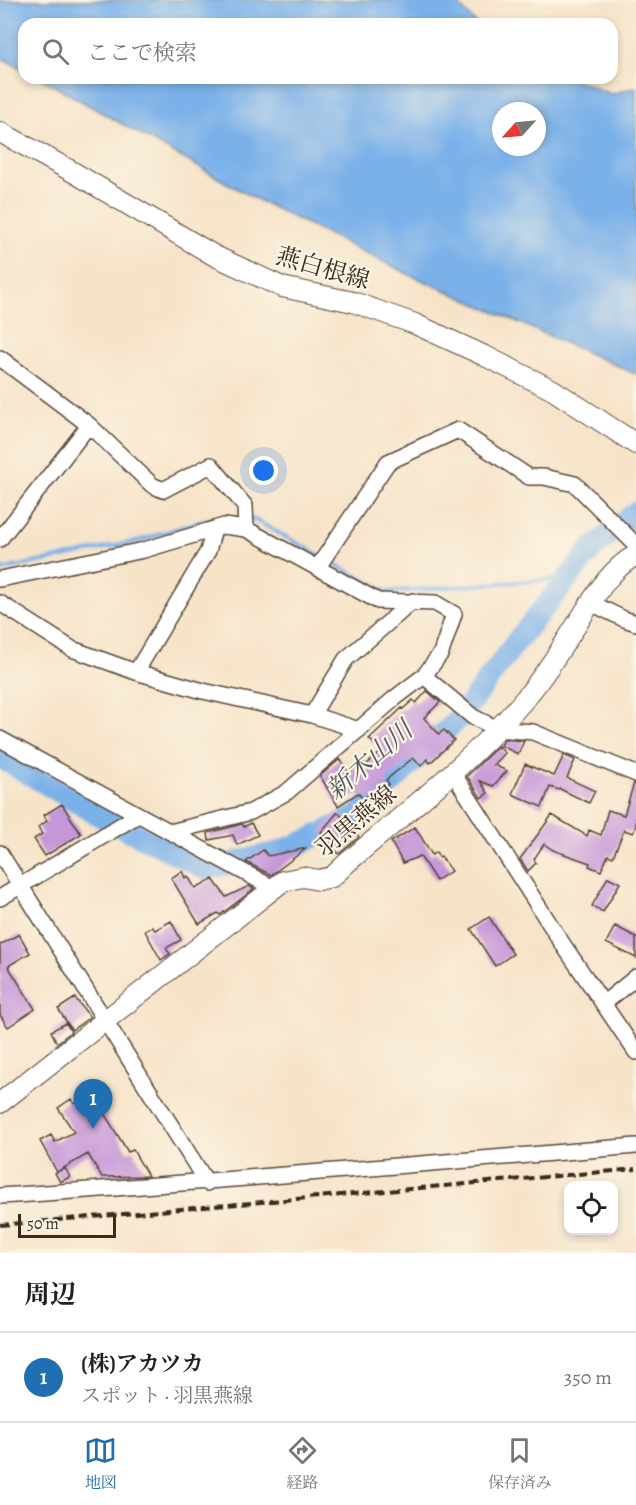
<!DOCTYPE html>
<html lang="ja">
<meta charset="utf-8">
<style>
:root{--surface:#fff;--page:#f6f6f6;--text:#222;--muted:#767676;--line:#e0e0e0;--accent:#1f6fb2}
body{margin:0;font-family:Alegreya,"Noto Serif JP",serif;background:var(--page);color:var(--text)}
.controls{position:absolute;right:18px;bottom:18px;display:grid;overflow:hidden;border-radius:12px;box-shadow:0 3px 9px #0003}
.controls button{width:54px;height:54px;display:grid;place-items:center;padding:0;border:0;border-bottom:2px solid var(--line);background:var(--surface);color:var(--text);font:30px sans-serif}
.compass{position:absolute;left:492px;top:102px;width:54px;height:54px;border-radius:50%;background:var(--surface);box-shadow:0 3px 9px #0003;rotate:243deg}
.scale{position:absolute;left:18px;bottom:15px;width:98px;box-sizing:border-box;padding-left:6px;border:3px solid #3b2a1e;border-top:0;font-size:16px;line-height:21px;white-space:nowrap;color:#3b2a1e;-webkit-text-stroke:4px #fcf5e5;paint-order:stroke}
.you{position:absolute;left:264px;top:471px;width:21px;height:21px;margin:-15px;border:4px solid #fff;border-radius:50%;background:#1a73e8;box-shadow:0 0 0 9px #1a73e833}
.badge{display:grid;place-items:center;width:39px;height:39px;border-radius:50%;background:var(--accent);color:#fff;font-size:20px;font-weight:700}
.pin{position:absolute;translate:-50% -50px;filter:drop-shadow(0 2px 3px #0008)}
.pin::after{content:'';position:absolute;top:32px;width:21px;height:18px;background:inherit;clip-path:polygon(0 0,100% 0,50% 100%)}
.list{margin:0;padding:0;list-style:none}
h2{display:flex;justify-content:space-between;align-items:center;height:78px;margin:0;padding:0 24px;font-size:26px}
h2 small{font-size:20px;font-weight:400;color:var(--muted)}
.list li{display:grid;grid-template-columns:39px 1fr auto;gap:18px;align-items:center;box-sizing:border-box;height:90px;padding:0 24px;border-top:2px solid var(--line)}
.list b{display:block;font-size:22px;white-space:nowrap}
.list p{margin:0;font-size:20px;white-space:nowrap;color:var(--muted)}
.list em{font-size:20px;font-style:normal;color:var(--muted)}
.icon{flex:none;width:33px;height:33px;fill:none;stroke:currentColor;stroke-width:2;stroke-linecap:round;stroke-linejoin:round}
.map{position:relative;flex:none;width:636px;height:1253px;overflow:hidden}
.search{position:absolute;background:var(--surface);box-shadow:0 3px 9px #0003;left:18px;right:18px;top:18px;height:66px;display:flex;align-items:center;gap:15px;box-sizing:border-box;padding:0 21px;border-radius:18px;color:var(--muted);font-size:22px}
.sheet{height:168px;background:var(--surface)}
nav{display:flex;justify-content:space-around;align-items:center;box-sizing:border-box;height:84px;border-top:2px solid var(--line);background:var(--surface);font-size:16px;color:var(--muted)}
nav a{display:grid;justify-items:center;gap:3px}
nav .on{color:var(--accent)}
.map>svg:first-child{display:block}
.water{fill:#7ab1e9;stroke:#5a6e84;stroke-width:1.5;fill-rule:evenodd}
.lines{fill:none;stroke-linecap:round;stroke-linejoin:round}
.stream{stroke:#7ab1e9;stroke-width:4}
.river{stroke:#7ab1e9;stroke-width:22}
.building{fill:#c697d8}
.minor-casing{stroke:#574638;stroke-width:18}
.major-casing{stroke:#574638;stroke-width:22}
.minor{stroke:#fff;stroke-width:15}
.major{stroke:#fff;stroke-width:20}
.rail{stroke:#3b2a1e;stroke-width:4;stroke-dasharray:9 4.5;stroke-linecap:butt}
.labels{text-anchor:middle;stroke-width:4.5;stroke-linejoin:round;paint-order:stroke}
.street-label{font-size:24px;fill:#3b2a1e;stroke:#fcf5e5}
.water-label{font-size:26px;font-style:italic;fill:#515965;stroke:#fcf5e5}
</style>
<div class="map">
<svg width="636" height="1253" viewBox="0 0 636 1253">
<rect width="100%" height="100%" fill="#fcf5e5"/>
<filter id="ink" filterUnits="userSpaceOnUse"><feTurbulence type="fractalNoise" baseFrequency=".0167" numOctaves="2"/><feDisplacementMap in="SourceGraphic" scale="12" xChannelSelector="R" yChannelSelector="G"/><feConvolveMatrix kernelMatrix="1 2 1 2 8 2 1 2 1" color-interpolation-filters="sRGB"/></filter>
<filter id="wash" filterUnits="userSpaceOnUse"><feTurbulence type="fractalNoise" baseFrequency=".008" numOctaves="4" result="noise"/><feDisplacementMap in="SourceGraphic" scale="24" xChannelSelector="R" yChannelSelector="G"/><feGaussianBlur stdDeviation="1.35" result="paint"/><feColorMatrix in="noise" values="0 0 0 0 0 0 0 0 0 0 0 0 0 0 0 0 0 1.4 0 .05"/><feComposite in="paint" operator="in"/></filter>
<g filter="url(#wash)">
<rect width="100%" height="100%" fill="#f6e3c8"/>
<!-- water -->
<path class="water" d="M 0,0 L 454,0 L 477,24 L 24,24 L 24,70 L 0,57 Z
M 40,78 L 572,78 L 611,94 L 636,87 L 636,374 L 408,274 L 252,197 ZM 501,111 L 537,111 L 537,147 L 501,147 Z"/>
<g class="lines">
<!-- stream -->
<path class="stream" d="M 248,519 L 255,520 L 321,556
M 327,560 L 387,592 L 567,578
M 0,570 C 47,560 95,551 141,540 C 171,532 210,513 241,518"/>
<!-- river -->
<path class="river" d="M 0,757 L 102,817 L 206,869 L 279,852 L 308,840 L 357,816 L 374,800 L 460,717 L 516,642 L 592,549 L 636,512"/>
</g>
<g id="blocks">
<!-- building -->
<path class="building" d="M 427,691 L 440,702 L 424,718 L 439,734 L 444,730 L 454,740 L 430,763 L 427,759 L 421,766 L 413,758 L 386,780 L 389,784 L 371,799 L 368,795 L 363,799 L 358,793 L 338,806 L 320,776 L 340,759 L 349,773 L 363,762 L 366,765 L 382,751 L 369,739 L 402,708 L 403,709 L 413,700 L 416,703 Z
M 504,739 L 524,741 L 518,754 L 501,746 Z
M 498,746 L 505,753 L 494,765 L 507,771 L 493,786 L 480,781 L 488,793 L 481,798 L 467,776 Z
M 564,755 L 575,760 L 567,778 L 595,791 L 589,803 L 560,789 L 559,790 L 550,787 L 542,807 L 512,794 L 525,764 L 554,776 Z
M 634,783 L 636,784 L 636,826 L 633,833 L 624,830 L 613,857 L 608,855 L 601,871 L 589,866 L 590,863 L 553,850 L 544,844 L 534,859 L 536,863 L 528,871 L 520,859 L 552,815 L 587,836 L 589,830 L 601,835 L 608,810 L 624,815 Z
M 62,804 L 81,834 L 45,856 L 34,839 L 42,834 L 38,827 L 47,821 L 44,815 Z
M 338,812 L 359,837 L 339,854 L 321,832 Z
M 251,823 L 258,835 L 237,845 L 233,835 L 209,840 L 208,833 L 242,824 L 244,827 Z
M 415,827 L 432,855 L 436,852 L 439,857 L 441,856 L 451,871 L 436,881 L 420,856 L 403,863 L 391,842 Z
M 307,848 L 271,875 L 246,862 L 263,850 L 268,856 Z
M 182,871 L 185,878 L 188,876 L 195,888 L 213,879 L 226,897 L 249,886 L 254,889 L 220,915 L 218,913 L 199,924 L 171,878 Z
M 608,877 L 620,883 L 603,912 L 592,906 Z
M 489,917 L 513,954 L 495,966 L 471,929 Z
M 171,921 L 181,940 L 166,948 L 170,954 L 161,960 L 145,931 L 152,927 L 155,930 Z
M 615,926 L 636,937 L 636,958 L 606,943 Z
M 19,934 L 30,953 L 8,966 L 35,1009 L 8,1027 L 0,1015 L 0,945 Z
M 75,998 L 90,1017 L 72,1030 L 58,1009 Z
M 66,1023 L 71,1032 L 57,1043 L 51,1031 Z
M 91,1092 L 128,1152 L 133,1150 L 148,1176 L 102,1177 L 88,1154 L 57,1172 L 40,1141 L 51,1135 L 55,1142 L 74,1132 L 58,1108 L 71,1099 L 74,1104 Z
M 65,1168 L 70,1177 L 60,1182 L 55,1173 Z"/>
</g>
</g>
<g filter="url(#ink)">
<use href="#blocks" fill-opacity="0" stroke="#574638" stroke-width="1.5"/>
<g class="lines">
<!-- minor casing -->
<g class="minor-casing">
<path id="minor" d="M 0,358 L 89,425 L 152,485 L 163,490 L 211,465 L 245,506 L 246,529
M 0,539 C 30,501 59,463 89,425
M 318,567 L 388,462 L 458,430 L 529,477 L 544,477 L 575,484 L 636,545
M 0,579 L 144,550 L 224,526 L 246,529 L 378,601 L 435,603 L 454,614 L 441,653 L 424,676 L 395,698 L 287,792 L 251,812 L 170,832
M 0,603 L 72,649 L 136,672 L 203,691 L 312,715 L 359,730
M 591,603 L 624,619 L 636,623
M 136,672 L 208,551 L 214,529
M 424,676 L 473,717 L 498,729 L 533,732 L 636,774
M 312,715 L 346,659 L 413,601
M 0,739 L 275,889
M 453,773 L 562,943 L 636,1052
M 0,853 L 207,1183
M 0,898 L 138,815
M 603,1004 L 636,977
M 0,1196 C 212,1182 424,1164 636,1146"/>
</g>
<!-- major casing -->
<g class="major-casing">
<path id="major" d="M 0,132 L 73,172 L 215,256 L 282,287 L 353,302 L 415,324 L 485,356 L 553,390 L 636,444
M 0,1103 L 283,881 L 303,877 L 318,880 L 332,877 L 349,861 C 409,810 472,761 523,701 C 543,678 559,652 575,627 C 593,600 607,571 636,555"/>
</g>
<!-- minor -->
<use href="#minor" class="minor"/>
<!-- major -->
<use href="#major" class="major"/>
<!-- rail -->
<path class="rail" d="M 0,1225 L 636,1169"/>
</g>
</g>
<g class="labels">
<!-- street labels -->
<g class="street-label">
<text transform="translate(323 268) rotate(16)" y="8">燕白根線</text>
<text transform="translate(356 821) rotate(-40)" y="8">羽黒燕線</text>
</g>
<!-- water labels -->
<g class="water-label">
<text transform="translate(369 760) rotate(-41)" y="9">新木山川</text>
</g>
</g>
</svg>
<div class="controls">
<button><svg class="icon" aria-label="locate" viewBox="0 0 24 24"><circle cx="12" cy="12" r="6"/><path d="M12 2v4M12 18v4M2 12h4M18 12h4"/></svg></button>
</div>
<svg class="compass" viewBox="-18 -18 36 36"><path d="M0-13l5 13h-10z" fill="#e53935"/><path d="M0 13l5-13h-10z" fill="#767676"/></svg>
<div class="scale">50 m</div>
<div class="you"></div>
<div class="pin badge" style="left:93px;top:1129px">1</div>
<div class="search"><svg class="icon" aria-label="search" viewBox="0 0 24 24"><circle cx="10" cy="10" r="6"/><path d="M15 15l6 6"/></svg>ここで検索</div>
</div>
<section class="sheet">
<h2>周辺<small></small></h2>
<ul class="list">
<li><span class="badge">1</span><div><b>(株)アカツカ</b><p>スポット · 羽黒燕線</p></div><em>350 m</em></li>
</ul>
</section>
<nav>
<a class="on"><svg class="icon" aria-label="map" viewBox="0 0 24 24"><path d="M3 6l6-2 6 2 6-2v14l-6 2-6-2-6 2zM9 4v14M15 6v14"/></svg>地図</a>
<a><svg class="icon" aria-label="directions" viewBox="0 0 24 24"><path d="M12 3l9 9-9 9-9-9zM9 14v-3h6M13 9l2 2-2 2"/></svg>経路</a>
<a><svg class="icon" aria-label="saved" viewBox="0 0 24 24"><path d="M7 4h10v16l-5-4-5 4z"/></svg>保存済み</a>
</nav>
